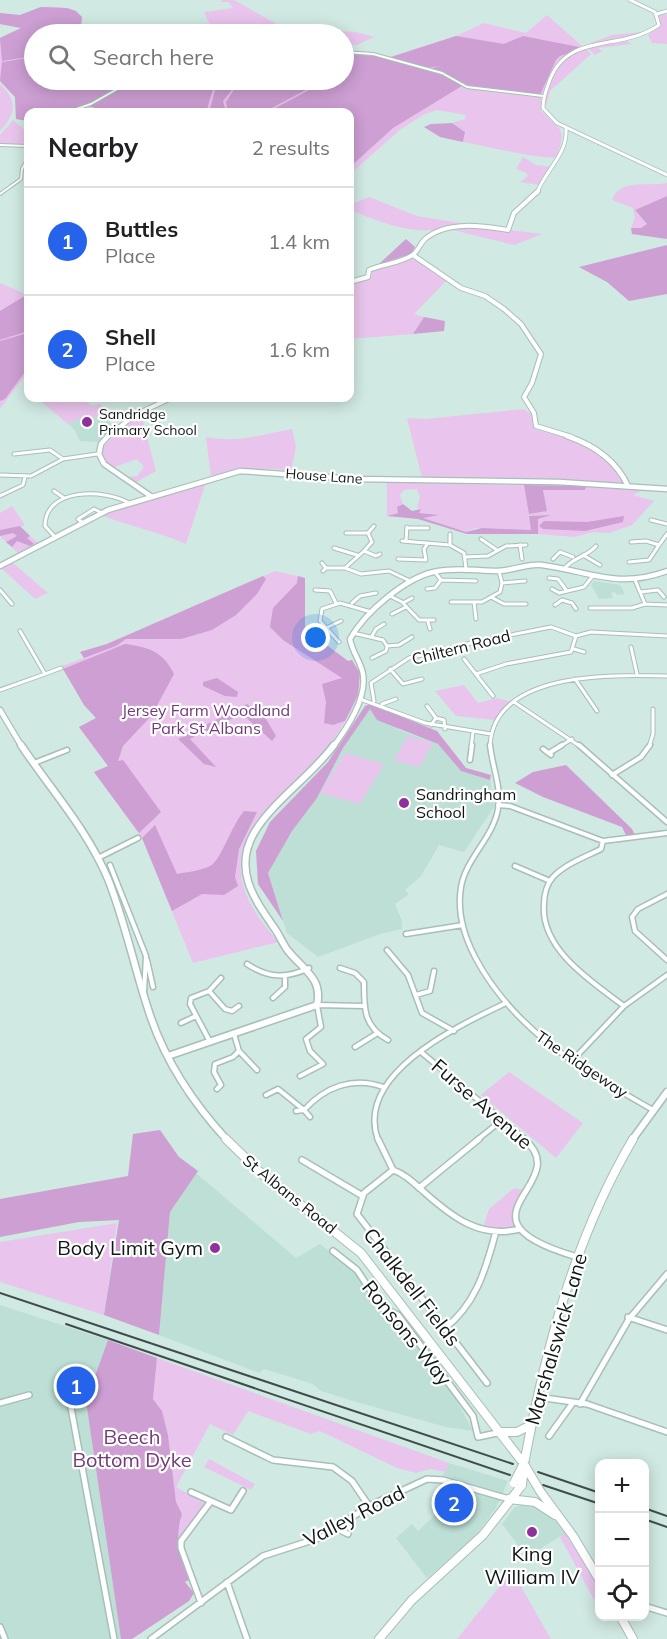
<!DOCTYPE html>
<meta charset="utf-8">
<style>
:root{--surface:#fff;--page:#f2f2f2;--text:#202124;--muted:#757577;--line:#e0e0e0;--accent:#2563eb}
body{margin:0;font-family:Mulish,sans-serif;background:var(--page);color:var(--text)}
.controls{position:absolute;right:18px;bottom:18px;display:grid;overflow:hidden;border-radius:12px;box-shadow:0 3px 15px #0003}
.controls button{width:54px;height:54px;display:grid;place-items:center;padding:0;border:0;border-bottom:2px solid var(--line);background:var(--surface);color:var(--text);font:30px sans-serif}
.you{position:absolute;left:316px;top:638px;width:21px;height:21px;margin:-15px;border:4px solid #fff;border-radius:50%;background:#1a73e8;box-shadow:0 0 0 9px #1a73e833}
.badge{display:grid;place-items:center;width:39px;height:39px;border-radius:50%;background:var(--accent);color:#fff;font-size:20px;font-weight:700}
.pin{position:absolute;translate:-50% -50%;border:3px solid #fff;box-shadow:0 2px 6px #0006}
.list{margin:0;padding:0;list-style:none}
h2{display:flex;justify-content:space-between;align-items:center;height:78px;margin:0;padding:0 24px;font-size:26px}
h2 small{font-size:20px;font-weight:400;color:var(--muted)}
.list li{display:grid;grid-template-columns:39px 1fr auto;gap:18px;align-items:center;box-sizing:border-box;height:108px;padding:0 24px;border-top:2px solid var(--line)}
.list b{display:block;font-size:22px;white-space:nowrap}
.list p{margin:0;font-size:20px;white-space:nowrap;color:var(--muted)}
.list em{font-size:20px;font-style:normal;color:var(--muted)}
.icon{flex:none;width:33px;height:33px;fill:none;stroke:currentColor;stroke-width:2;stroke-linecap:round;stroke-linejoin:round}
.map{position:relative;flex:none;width:667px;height:1639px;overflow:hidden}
.search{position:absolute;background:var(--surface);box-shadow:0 3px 15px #0003;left:24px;top:24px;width:330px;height:66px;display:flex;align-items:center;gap:15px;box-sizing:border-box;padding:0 21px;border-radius:33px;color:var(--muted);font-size:22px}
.panel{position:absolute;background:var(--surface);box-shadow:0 3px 15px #0003;left:24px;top:108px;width:330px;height:294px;border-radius:12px}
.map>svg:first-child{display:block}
.built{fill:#bddfd5}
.green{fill:#e9c5ed}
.forest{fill:#cd9fd3}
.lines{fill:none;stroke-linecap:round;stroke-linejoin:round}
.street-far3-casing{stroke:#a7bfb8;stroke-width:4}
.street-far2-casing{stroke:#a7bfb8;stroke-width:5}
.street-far1-casing{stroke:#a7bfb8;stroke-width:7}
.street-casing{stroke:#a7bfb8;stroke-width:8}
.secondary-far4-casing{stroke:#a7bfb8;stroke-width:4.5}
.secondary-far3-casing{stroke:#a7bfb8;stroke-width:6}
.secondary-far2-casing{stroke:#a7bfb8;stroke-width:7}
.secondary-far1-casing{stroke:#a7bfb8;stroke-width:9}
.secondary-casing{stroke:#a7bfb8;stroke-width:10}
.street-far3{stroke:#fff;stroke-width:2}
.street-far2{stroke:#fff;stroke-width:3}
.street-far1{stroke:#fff;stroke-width:4}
.street{stroke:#fff;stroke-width:5}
.secondary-far4{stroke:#fff;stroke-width:3}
.secondary-far3{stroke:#fff;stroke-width:4}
.secondary-far2{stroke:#fff;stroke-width:4.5}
.secondary-far1{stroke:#fff;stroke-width:6}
.secondary{stroke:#fff;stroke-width:8}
.rail{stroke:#404c49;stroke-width:2}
.secondary-bridge-casing{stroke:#a7bfb8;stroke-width:10;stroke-linecap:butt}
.secondary-bridge{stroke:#fff;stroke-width:8}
.poi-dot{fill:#8e319b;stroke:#fff;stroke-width:2}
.labels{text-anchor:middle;stroke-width:4.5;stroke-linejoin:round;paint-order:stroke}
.far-poi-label{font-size:14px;fill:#101816;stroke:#fff;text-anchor:start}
.far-street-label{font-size:14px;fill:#101816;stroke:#fff}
.street-label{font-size:16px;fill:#101816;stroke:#fff}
.park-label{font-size:16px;fill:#723a79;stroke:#fff}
.poi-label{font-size:16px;fill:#101816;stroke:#fff;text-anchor:start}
.near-street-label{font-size:20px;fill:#101816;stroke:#fff}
.near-poi-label{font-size:20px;fill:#101816;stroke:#fff;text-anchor:end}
.near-park-label{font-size:20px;fill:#723a79;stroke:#fff}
</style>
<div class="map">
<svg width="667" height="1639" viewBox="0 0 667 1639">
<rect width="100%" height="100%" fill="#d0e9e2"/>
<!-- built -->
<path class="built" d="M 37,398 L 81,398 L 92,406 L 100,404 L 105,409 L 113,430 L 99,442 L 80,441 L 74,429 Z
M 594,581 L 620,585 L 625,594 L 617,595 L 615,592 L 611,593 L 613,598 L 599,599 L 591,585 Z
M 370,708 L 399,730 L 438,744 L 461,771 L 490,780 L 494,807 L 464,852 L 439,845 L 421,876 L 405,890 L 409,894 L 395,904 L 402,921 L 402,929 L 380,934 L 318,957 L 287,933 L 268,873 L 292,830 L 317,798 L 343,748 Z
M 196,1173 L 296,1258 L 320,1244 L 355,1271 L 381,1311 L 395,1318 L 452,1392 L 473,1431 L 446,1427 L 360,1403 L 321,1391 L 313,1384 L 264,1369 L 259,1373 L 159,1335 L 170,1212 Z
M 0,1305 L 108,1340 L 86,1401 L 121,1639 L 0,1639 Z
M 449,1463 L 508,1481 L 496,1508 L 474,1538 L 427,1578 L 396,1538 L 412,1524 L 418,1531 L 435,1515 L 440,1481 Z
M 528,1503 L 546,1512 L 567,1532 L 527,1557 L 502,1524 L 515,1507 Z"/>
<!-- green -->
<path class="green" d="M 222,0 L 234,0 L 285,29 L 265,34 L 219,34 L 209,23 L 204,12 L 233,8 L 228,2 L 220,2 Z
M 41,7 C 55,6 73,7 82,17 L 80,34 L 34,34 L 34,80 L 344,80 L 344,53 L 386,58 L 456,36 L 484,23 L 526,33 L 547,15 L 582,46 L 612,35 L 642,32 L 654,27 L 647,33 L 625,40 L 632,44 L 598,48 L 602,51 L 595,55 L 589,49 L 586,49 L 591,54 L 550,91 L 546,106 L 544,96 L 468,87 L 541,97 L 541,111 C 562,130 567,129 556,158 C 524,156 495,148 463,142 L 465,132 L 452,123 L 465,119 L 466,115 L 437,110 L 425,114 L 401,129 L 350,174 L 350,112 L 109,112 L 85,106 L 28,112 L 28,121 L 16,119 L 15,97 L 0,81 L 0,38 L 21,28 L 0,24 L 0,13 L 20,15 Z
M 663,14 L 667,15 L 667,44 L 652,43 L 648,35 L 660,25 L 659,15 Z
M 297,28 L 356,32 L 374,37 L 357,45 L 344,44 L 344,34 L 288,34 L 281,32 Z
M 0,84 C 18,101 16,114 0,131 Z
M 13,120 L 28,133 L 25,145 L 0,145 L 0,135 Z
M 523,157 L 536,165 L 554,167 L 539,185 L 520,182 L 528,176 L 526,173 L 516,169 Z
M 667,183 L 667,196 L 635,210 L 647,224 L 641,228 L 631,228 L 635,218 L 633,208 L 612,200 C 620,178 648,187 667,183 Z
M 369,197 L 417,216 L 466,224 C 420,238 392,227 350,210 L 350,205 Z
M 471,225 L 542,234 L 514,245 L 453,230 Z
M 406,258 L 420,261 L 448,279 L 414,314 L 424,317 L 413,334 L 350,339 L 350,284 L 372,277 L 372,270 Z
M 0,283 L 28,295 L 28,372 L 0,409 Z
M 37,398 L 81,398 L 92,406 L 100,404 L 106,413 L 86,421 L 80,418 L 68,424 Z
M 524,409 L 531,414 L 534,429 C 568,438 609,448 623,484 L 422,478 L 407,418 L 425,419 Z
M 133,418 L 143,421 L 156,471 L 135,483 L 128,477 L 137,476 L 144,467 L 137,459 L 112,468 L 105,461 L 101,449 Z
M 292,429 L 296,447 L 291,470 C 263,468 239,468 211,477 L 206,437 C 238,443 261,435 292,429 Z
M 206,482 L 186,544 C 157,531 131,527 101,515 Z
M 387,482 L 621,488 L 641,491 L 633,495 L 654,501 L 632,525 L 609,533 L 592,532 L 575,537 L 538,534 L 538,519 L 550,515 L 529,516 L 532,530 L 475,528 L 466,532 L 421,518 L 437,515 L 418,513 L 421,509 L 417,508 L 420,497 L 417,489 L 404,490 L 400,495 L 403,504 L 397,507 L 398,513 L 387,516 Z
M 12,506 L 25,525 L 20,527 L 37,542 L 44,541 L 18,553 L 0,536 L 0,513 Z
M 10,562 L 13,563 L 48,593 L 35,599 L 1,568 Z
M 275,571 L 305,578 L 305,629 L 348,661 L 352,660 C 363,678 360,696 349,715 C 336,737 321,759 303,777 C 293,788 280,796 269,807 C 222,853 239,900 279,942 L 193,963 L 142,838 L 94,772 L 108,766 L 79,727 L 96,718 L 84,705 L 62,666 L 84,658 L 80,652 L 107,644 Z
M 464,685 L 478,703 L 497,698 L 512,702 L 495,720 L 456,716 L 435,691 Z
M 408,736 L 433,743 L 419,767 L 394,760 Z
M 345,753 L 384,764 L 360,804 L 320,793 Z
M 509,1072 L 583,1123 L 556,1158 L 481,1095 Z
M 514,1188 L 523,1190 C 514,1202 511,1212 515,1227 L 502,1232 L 483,1228 L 489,1209 Z
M 117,1223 L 104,1315 L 0,1282 L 0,1242 Z
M 157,1358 L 449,1463 L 445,1472 L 430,1469 L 416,1473 L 397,1468 L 320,1431 L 311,1434 L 248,1411 L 233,1435 L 210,1424 L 176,1487 L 206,1504 L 178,1541 L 178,1527 L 182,1514 L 176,1502 L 168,1435 L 162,1411 L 153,1399 Z
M 209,1459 L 255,1484 L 251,1490 L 204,1467 Z
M 565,1533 L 599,1587 L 599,1609 L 560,1537 Z
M 512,1571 L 551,1639 L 457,1639 Z"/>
<!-- forest -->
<path class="forest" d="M 41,7 L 67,8 L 76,11 L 82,17 L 80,34 L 34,34 L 34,56 L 2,61 L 0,38 L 21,28 L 0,24 L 0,13 L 20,15 Z
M 456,36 L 504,44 L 523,36 L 584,48 L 560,56 L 556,60 L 540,95 L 465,85 L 447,74 L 430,69 L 440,66 L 427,68 L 388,58 Z
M 344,53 C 383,55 429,64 462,86 L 393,128 L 350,167 L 350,112 L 268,112 L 309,90 L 318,80 L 344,80 Z
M 34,57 L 34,80 L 131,80 L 89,104 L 67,112 L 28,112 L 28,121 L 16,119 L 15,97 L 0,81 L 2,62 Z
M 137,80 L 216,80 L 206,112 L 109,112 L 89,106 Z
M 218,80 L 231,80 L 235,86 L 223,101 L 226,112 L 209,112 Z
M 233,80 L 314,80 L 306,90 L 264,112 L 228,112 L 226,102 L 237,85 Z
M 452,123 L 465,132 L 463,142 L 440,137 L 424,127 L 431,124 Z
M 667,196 L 667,239 L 632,234 L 631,228 L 641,228 L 647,224 L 635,210 Z
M 406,239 L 415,247 L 411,254 L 379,264 Z
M 667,245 L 667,294 L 629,301 L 607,282 L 579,267 Z
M 28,294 L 28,331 L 0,340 L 0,311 Z
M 424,317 L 445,321 L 444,331 L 413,334 Z
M 28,333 L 28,368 L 5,399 L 0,401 L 0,341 Z
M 524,485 L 586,486 L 585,490 L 543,490 L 547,511 L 529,514 Z
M 403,504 L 412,511 L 421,509 L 419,513 L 439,515 L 423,518 L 466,532 L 482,528 L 531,530 L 529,516 L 551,515 L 538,519 L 538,534 L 467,534 L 418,519 L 387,516 L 398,513 L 397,507 Z
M 624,516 L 623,522 L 585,531 L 543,529 L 539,526 L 544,521 L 587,522 Z
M 20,526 L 30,536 L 27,538 L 34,544 L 30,546 L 17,541 L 12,547 L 6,542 L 17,536 L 13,533 L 0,536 L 0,530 Z
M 263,576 L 266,579 L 257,594 L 236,615 L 212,630 L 181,639 L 126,639 L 116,646 L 84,658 L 80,652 L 107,644 Z
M 298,576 L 305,578 L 305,629 L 348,661 L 352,660 L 360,673 L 358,695 L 345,721 L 333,725 L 324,723 L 326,702 L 322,684 L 342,678 L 283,640 L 270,627 L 273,608 L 297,583 Z
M 125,644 C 148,647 163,651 174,674 L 152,715 L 123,746 L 118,761 L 123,760 L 161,812 L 139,833 L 94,772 L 108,766 L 79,727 L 96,718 L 84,705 L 63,669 Z
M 217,678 L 238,692 L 237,697 L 225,696 L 203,686 L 203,682 Z
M 247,704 L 266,719 L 276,736 L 272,741 L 242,714 L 190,739 L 216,767 L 204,764 L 178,739 Z
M 370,704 L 437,731 L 466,768 L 491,775 L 490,780 L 461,771 L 438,744 L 377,720 L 370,709 L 343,748 L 317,798 L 292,831 L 268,873 L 283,921 L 258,884 L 256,851 L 270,822 L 328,762 L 365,706 Z
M 566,765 L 632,829 L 635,835 L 627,837 L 622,827 L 543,797 L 515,783 L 533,772 Z
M 244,811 L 257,812 L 239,849 L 235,877 L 238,886 L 224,895 L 202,894 L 172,911 L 142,838 L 155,825 L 177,874 C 187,872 200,871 210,866 C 221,861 232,824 244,811 Z
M 160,1130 L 179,1157 L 198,1171 L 170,1212 L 159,1335 L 104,1315 L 119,1220 L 79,1222 L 0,1237 L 0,1199 L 128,1176 L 133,1134 Z
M 108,1340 L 157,1358 L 153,1399 L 162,1411 L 168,1435 L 176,1502 L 182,1514 C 174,1538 180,1557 189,1580 L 185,1582 L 194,1593 L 189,1601 L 132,1639 L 121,1639 L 86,1401 Z"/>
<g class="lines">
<!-- street-far3 casing -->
<g class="street-far3-casing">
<path id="street-far3" d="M 344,52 L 373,54 L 442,73 L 467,87 L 543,96
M 68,112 L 91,104 L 133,80
M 28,139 L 28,152
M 0,145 L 27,146
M 0,194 L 21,179 L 22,169 L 28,158"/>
</g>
<!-- street-far2 casing -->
<g class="street-far2-casing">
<path id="street-far2" d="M 14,454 L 50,450 L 63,459
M 0,475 L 31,476 L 63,459 L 97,454
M 54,491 L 64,498
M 0,496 L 23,485 L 25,477
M 651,520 L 667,524
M 83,523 L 78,519 L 94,509 L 102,513
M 408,528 L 428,528
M 346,533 L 368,533 L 372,542 L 364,551
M 368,533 L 374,526
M 450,534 L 450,545
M 55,537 L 45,526 C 45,487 105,489 129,503
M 481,539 L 497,550
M 402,541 L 450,545 L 464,553 L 466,569
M 406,541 L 407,527
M 631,542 L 646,541 L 659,545 L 667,534
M 520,545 L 522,559
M 334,548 L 357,555
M 583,555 L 600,565
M 465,557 L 488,556 L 506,546 L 526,545
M 398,559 L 426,560 L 424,549 L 428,543
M 553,559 L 560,552 L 573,557
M 629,562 L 649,560 L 659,545
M 322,563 L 326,568 L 323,571
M 326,568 L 345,568 L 361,574 L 389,571 L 410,581
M 345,568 L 364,551 L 376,556 L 380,554
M 564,569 C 573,557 587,557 596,546
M 549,578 L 558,579 L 567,591
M 441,580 L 476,581
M 635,580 L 645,604
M 502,583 L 525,581
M 427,589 L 435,588 L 441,580 L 435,572
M 552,589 L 559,593 L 584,587 L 592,577
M 0,590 L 12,604
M 315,590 L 330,591 L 336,603
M 641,592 L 658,590 L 664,597
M 390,596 L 402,602 L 419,620 L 434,620
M 491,597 L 504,604 L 526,604
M 562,600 L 572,603 L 576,609
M 451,602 L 482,602 L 500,592 L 502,583 L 499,571
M 474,602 L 476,619
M 352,603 L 360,596 L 376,593
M 403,603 L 412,598
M 645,604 L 667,605
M 555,605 L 562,600
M 590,608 L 632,608 L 645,604
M 392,614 L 406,607
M 428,622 L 430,629
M 326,628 L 341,621
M 353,633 L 383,640 L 387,646 L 386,651 L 372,658
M 372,636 L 376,629 L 384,624
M 576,636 L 591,632 L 667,636
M 339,642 L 320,621 L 322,609 L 340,603 L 371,612
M 387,646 L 399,645 L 412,637
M 631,647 L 637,674
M 574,649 L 584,652
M 464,659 L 493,696
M 390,669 L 403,684 L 422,679
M 45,674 L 61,668
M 476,674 L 506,664 L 571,652 L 576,636
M 575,679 L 597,711
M 0,690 L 45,674 L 20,631
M 360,699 L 425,723 L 491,734
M 374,701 L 371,683 L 409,658 L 480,641 L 551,627 L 576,636
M 514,702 L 581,747
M 382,704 L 396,699
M 427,706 L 436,718
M 431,725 L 436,718 L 444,720 L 445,729
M 471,747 L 473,732
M 490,747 C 492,671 614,674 667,676
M 559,747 L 572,739
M 649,747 L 653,734 L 653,709"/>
</g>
<!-- street-far1 casing -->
<g class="street-far1-casing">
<path id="street-far1" d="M 490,745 C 492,766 502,788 498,809 C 493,838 466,858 461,887 C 457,911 464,936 475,957 C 514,1031 583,1070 653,1110
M 579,745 L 667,822
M 543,749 L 551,755
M 549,753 L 562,745
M 470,760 L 472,745
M 34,763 L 67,750
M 612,775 L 641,757 L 650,745
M 498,805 L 510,806 L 603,841 L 667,833
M 603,841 L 601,849 C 585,857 565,864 553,877 C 547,884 544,895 544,904 C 540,949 592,982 624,1006
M 98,858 L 138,838
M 110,865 L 146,956 L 144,992
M 515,866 L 550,881
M 667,894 L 638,909 L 632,917 L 635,931 L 667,960
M 406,934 L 463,925
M 387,950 L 408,975 L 422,1013 L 454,1031
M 147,960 L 153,987
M 247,964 C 268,978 286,979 309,968
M 340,968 L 355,973 L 364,982 C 364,1008 363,1026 388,1040
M 209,991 L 221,978
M 416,995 L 430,991 L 434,971
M 273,998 L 285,987 L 285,978
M 181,1023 L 196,1016
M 209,1040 L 190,1004 L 191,998 L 209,991 L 225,1009 L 232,1011 L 239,1006
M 355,1047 L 376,1034
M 239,1051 L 257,1070
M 421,1052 L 526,1140
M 572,1061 L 624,1006 L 667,975
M 300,1076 L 323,1064 L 310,1051 L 306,1039 L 321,1027 L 317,1005 L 364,1006
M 217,1089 L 221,1085 L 214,1072 L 215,1064 L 233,1057 L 239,1051 L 234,1034
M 266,1095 L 278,1089 L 304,1110 C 325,1087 353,1076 383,1087
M 296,1111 L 304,1110 L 310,1117
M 378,1140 C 354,1074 458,1026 504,1004
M 477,1140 L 502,1120"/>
</g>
<!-- street casing -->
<g class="street-casing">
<path id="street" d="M 378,1139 L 393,1170
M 524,1139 C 578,1184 443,1218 577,1257
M 302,1160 L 361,1195
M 393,1170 L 364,1193 L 357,1214 L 487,1383
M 393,1170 C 405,1174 414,1183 424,1192 C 452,1217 480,1239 520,1229
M 419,1188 L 479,1139
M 333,1251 L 357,1270 L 382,1308 L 398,1315 L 473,1416 L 478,1437 L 497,1433
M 628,1317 L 667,1330
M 444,1329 C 475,1305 485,1272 495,1235
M 69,1397 L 114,1639
M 538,1397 L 587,1404 L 667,1432
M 0,1403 L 29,1395
M 580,1404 L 629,1319 L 667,1274
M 549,1436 L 572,1404
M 226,1437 L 273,1460 L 333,1467 L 352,1481 L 369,1506
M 191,1492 L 231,1510 L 243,1491
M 336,1528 L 348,1534
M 227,1582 L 247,1639
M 201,1603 L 181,1548 L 181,1541 L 211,1501
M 644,1606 L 667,1613
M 0,1627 L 5,1639
M 151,1639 L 263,1556 L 322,1537 L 369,1506 L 427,1479 L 443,1480 L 509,1499"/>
</g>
<!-- secondary-far4 casing -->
<g class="secondary-far4-casing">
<path id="secondary-far4" d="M 630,0 L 655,12 L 659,25 C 619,53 565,30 548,85 C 545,93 543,100 543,108 L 557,123 L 667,175
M 657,14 L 667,11
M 537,193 C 545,170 568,155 566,128"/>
</g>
<!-- secondary-far3 casing -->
<g class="secondary-far3-casing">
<path id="secondary-far3" d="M 413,255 L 461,288 L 485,296 L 504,309 L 521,324 L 541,354 L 532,383 L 524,397 L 534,413 L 536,426 L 572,437
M 350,282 L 368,277 L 369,270 C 382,264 403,263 414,254 C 418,250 421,243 425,239 C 447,220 483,226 508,230 L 514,213 L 538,191
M 107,437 L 135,415 L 171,398"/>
</g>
<!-- secondary-far2 casing -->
<g class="secondary-far2-casing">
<path id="secondary-far2" d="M 108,436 L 101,444 L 99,454 L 104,464 L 152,497
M 567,436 C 594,445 616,460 628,486
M 0,566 L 108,510 L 240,471 L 356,479 L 559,482 L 667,489
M 0,710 L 22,747
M 333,747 C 347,728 367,699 363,674 C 361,662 352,652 350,639 C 365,612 407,576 438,571 C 458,567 477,571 497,571 C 512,571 528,563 542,565 C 592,572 617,589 667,571"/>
</g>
<!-- secondary-far1 casing -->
<g class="secondary-far1-casing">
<path id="secondary-far1" d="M 21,745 C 51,790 87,829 108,879 C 126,924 135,972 151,1018 C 167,1064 194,1104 227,1140
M 168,1056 L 317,1005 C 323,979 304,970 289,952 C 283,945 280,936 275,929 C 254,899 233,870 254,833 C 273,801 311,776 334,745
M 632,1140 L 667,1092"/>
</g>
<!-- secondary casing -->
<g class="secondary-casing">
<path id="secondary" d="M 226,1139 L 262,1174 L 361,1253 L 524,1464
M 498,1432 L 517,1432 L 531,1425
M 524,1464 C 545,1351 574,1239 633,1139
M 540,1491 L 573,1536 L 600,1581
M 509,1499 L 535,1502 L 555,1515
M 620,1616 L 633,1639
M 379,1639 L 412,1600 L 483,1535 L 522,1485"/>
</g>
<!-- street-far3 -->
<use href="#street-far3" class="street-far3"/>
<!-- street-far2 -->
<use href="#street-far2" class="street-far2"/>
<!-- street-far1 -->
<use href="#street-far1" class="street-far1"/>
<!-- street -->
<use href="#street" class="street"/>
<!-- secondary-far4 -->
<use href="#secondary-far4" class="secondary-far4"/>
<!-- secondary-far3 -->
<use href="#secondary-far3" class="secondary-far3"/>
<!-- secondary-far2 -->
<use href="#secondary-far2" class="secondary-far2"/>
<!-- secondary-far1 -->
<use href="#secondary-far1" class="secondary-far1"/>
<!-- secondary -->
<use href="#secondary" class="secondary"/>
<!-- rail -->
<path class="rail" d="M 0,1293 L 513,1464
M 66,1324 L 510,1475
M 538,1472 L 600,1493
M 543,1485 L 600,1504
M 644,1508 L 667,1516
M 644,1519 L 667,1527"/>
<!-- secondary-bridge casing -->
<g class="secondary-bridge-casing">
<path id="secondary-bridge" d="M 524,1464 L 540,1491
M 514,1483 L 523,1465
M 522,1485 L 524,1465"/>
</g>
<!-- secondary-bridge -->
<use href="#secondary-bridge" class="secondary-bridge"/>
</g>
<!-- markers -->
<g class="poi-dot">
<circle cx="87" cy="422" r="6"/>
<circle cx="404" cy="803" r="6"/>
<circle cx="215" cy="1248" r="6"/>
<circle cx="532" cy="1532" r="6"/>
</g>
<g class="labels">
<!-- far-poi labels -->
<g class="far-poi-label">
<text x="99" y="419">Sandridge<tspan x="99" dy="16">Primary School</tspan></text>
</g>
<!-- far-street labels -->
<g class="far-street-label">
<text transform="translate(324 476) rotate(4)" y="5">House Lane</text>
</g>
<!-- street labels -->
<g class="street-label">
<text transform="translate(461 647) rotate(-14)" y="6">Chiltern Road</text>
<text transform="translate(582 1064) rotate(34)" y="6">The Ridgeway</text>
<text transform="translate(290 1194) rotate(39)" y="6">St Albans Road</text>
</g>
<!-- park labels -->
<g class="park-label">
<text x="206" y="716">Jersey Farm Woodland<tspan x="206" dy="18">Park St Albans</tspan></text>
</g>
<!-- poi labels -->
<g class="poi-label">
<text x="416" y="800">Sandringham<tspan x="416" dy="18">School</tspan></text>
</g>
<!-- near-street labels -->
<g class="near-street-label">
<text transform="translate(482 1104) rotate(41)" y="7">Furse Avenue</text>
<text transform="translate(412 1287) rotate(52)" y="7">Chalkdell Fields</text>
<text transform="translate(407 1333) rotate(51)" y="7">Ronsons Way</text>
<text transform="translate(556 1339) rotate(-74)" y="7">Marshalswick Lane</text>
<text transform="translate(354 1516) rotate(-27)" y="7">Valley Road</text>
</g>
<!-- near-poi labels -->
<g class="near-poi-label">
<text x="203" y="1255">Body Limit Gym</text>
<text x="532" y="1561" text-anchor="middle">King<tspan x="532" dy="23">William IV</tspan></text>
</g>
<!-- near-park labels -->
<g class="near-park-label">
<text x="132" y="1444">Beech<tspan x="132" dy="23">Bottom Dyke</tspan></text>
</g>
</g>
</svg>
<div class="controls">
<button>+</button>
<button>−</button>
<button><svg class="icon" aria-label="locate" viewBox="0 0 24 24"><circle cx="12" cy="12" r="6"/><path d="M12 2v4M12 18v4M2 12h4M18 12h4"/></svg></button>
</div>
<div class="you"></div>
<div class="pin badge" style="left:76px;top:1386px">1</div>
<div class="pin badge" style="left:454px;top:1503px">2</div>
<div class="search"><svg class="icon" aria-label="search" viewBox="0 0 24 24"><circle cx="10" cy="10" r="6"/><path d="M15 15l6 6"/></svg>Search here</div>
<section class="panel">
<h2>Nearby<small>2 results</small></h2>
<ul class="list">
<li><span class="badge">1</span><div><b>Buttles</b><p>Place</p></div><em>1.4 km</em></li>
<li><span class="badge">2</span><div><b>Shell</b><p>Place</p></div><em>1.6 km</em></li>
</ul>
</section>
</div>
